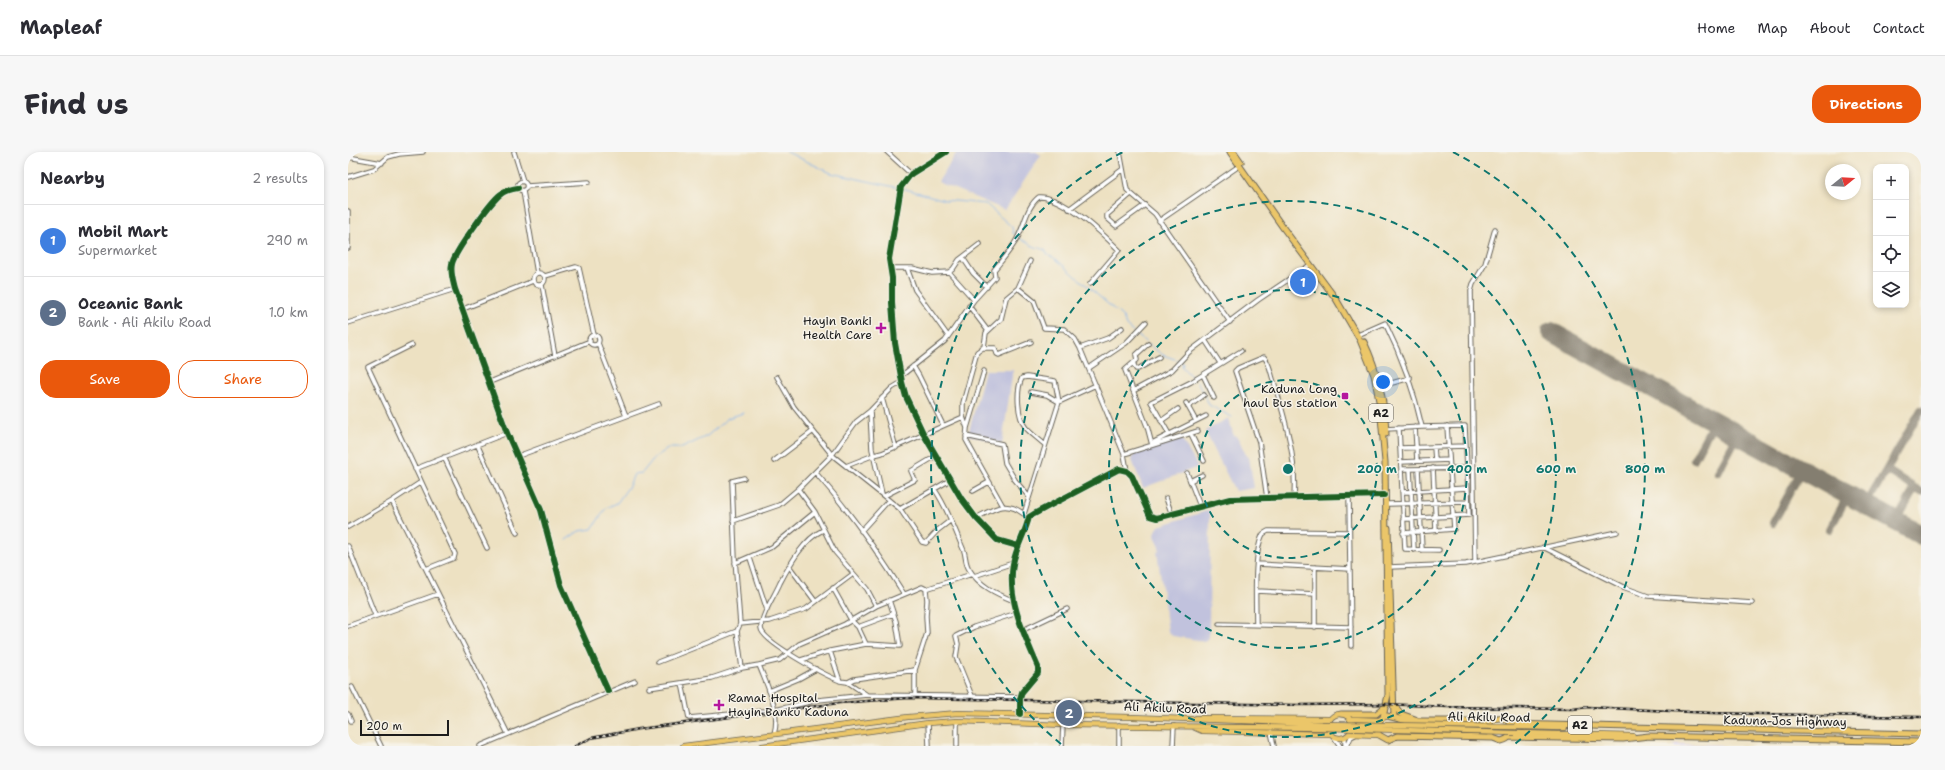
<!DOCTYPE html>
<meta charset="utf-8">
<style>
:root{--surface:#fff;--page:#f7f7f7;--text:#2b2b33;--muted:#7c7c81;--line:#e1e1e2;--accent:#ea580c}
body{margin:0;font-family:"Shantell Sans",sans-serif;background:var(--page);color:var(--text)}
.controls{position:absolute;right:12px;top:12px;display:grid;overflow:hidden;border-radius:8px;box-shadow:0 2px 6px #0003}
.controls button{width:36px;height:36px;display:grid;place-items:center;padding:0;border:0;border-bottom:1px solid var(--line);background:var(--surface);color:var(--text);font:20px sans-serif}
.compass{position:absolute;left:1477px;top:12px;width:36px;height:36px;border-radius:50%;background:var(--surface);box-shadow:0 2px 6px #0003;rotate:72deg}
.scale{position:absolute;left:12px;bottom:10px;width:89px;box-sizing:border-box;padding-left:4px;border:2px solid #1c1c1c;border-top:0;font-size:11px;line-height:14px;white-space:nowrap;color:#1c1c1c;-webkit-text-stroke:3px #f7f3e8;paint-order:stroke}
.you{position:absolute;left:1035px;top:230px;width:14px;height:14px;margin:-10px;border:3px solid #fff;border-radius:50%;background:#1a73e8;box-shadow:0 0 0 6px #1a73e833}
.badge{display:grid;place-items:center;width:26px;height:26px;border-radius:50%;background:var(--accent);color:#fff;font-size:13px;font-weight:700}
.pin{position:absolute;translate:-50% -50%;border:2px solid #fff;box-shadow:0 1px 4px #0006}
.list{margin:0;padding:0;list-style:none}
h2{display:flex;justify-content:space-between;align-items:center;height:52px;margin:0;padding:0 16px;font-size:17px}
h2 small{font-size:13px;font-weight:400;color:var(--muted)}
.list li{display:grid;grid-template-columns:26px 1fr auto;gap:12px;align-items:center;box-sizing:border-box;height:72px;padding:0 16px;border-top:1px solid var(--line)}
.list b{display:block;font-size:15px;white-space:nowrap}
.list p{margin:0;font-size:13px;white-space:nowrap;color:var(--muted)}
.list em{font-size:13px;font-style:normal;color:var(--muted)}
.actions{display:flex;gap:8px;padding:12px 16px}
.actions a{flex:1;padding:9px 0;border:1px solid var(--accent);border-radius:16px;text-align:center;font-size:14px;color:var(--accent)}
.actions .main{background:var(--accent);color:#fff}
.icon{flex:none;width:22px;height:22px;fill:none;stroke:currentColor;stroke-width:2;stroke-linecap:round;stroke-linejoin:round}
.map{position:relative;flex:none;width:1573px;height:594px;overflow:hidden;border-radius:16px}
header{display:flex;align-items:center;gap:24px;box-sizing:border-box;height:56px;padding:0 20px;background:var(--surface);border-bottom:1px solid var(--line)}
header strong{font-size:19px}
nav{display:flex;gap:22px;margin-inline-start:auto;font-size:14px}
.intro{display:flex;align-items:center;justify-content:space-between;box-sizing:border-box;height:96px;padding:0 24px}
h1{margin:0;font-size:28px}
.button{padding:10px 18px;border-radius:16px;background:var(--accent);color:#fff;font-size:14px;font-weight:700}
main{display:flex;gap:24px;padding:0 24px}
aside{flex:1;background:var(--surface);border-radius:16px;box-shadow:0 2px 6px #0003}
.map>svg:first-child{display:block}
.built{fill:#dbd6f7}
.industrial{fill:#c1c2dd}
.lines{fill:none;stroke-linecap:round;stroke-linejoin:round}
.stream{stroke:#82b2ed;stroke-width:1}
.taxiway{stroke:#847e6f;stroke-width:8}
.runway{stroke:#847e6f;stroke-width:20}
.minor-casing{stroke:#656156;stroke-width:5.5}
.major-casing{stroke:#656156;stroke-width:6}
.highway-casing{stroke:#656156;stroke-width:7}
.minor{stroke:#fff;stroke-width:3.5}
.major{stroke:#ebc669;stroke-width:4.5}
.highway{stroke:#ebc669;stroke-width:5}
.rail-casing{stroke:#1c1c1c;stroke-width:2.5}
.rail{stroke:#f7f3e8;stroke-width:1;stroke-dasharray:3;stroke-linecap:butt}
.major-bridge-casing{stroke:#656156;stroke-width:6;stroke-linecap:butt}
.major-bridge{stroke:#ebc669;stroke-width:4.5}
.cycleway-casing{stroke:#f7f3e8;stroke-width:8}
.cycleway{stroke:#1b5e20;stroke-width:6}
.ring{fill:none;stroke:#0f766e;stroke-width:2;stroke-dasharray:7 5}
.poi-dot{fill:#b5179e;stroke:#f7f3e8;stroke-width:1.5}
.labels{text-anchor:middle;stroke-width:3;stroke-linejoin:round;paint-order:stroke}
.shield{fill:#f7f3e8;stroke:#5e5c59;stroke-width:1}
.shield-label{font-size:11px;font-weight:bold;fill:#1c1c1c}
.poi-label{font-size:12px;fill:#1c1c1c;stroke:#f7f3e8;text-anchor:end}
.street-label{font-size:12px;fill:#1c1c1c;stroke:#f7f3e8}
.centre{fill:#0f766e;stroke:#f7f3e8;stroke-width:2}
.ring-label{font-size:12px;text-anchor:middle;font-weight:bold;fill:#0f766e;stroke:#f7f3e8;stroke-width:3;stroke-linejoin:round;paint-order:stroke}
</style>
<header>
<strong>Mapleaf</strong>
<nav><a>Home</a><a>Map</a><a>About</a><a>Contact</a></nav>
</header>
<div class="intro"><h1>Find us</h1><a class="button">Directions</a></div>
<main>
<aside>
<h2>Nearby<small>2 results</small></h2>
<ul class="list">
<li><span class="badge" style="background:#3f7fe0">1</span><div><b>Mobil Mart</b><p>Supermarket</p></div><em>290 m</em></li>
<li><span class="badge" style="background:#5c6f8a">2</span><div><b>Oceanic Bank</b><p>Bank · Ali Akilu Road</p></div><em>1.0 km</em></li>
</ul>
<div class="actions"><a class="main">Save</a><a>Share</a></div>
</aside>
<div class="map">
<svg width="1573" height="594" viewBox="0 0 1573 594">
<rect width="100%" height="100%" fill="#f7f3e8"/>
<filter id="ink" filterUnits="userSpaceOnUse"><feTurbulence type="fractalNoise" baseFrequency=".025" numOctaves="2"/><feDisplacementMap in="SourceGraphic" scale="8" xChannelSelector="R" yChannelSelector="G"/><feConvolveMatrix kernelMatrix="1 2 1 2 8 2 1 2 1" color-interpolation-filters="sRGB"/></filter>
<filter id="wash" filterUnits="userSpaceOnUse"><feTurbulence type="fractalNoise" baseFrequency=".012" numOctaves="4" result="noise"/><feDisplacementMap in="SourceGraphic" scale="16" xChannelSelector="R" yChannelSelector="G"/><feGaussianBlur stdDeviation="0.9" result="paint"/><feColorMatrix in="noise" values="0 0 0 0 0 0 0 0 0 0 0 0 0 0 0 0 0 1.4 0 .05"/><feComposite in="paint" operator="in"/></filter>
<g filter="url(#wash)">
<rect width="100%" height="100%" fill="#ede1c2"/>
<!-- built -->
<path class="built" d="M 1325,592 L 1373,593 L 1374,594 L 1326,594 Z"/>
<!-- industrial -->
<path class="industrial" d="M 609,0 L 688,0 L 693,3 L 657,58 L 590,30 Z
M 637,218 L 665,218 L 654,292 L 620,283 Z
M 881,266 L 885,282 L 890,286 L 899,305 L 901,305 L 906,336 L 887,339 L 857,279 Z
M 833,286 L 850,315 L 795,336 L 784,308 L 786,301 Z
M 862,358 L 861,486 L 856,489 L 825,484 L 820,479 L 809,399 L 812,398 L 806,382 L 811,374 Z"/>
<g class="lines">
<!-- stream -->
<path class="stream" d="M 439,0 L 483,21 L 551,36
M 554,36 L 597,48 L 638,52 L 664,75 L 665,81 L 669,84
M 671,86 L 685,94 L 697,98 L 700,103 L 708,107 L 775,165 L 778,174 L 786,181
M 789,183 L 799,191
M 801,193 L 815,203 L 835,210 L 834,215 L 846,227
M 849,229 L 856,242
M 857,244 L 861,253 L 884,265
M 218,388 L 231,379 L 244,377 L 258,356 L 269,351 L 281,334 L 286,322 L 294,321 L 306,306 L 321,296 L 334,296 L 359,284 L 380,266 L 395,261"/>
<!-- taxiway -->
<path class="taxiway" d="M 1346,307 L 1366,270
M 1539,318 L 1573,340
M 1370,320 L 1390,283
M 1518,353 L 1573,258
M 1548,370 L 1567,336
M 1425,371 L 1454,318
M 1482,377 L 1500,343"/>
<!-- runway -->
<path class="runway" d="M 1203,180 L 1573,383"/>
</g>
</g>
<g filter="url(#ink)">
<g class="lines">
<!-- minor casing -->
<g class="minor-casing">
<path id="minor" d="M 166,0 L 175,29
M 539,0 L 563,22
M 598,0 L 563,22 L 553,35 L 541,107 L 544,126 L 544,151 L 547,191 L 554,230 L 558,245 L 576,283 L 613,346 L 628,366 L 649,388 L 670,394
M 772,0 L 779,38 L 807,62 L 882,170
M 0,5 L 34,11
M 0,25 L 26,17 L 40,5 L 51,2 L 75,0
M169.5 34a4.5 4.5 0 1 1 9 0a4.5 4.5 0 1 1-9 0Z
M 179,34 L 241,30
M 170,36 C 164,37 158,38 153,42 C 143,49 106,101 104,112 C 102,120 105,129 107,137 L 159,281 L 193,358 L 213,433 L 260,539
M 175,39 L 189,121
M 783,42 L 759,63 L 759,66 L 768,74 L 797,53
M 721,57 L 775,17
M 0,59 L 0,96
M 811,69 L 891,14
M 615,106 L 625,121 L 639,135
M 543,116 L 564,116 L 584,121 L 601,120 L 605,117 L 611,108 L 632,92
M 559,116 L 567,138 L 600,184
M 601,120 L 626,148
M185 127a6 6 0 1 1 12 0a6 6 0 1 1-12 0Z
M 197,124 L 228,115 L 231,116 L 246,183
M 194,133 L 207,204
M 670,136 L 686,149 L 696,176 L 716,177 L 727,187 L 732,196 L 776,302 L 779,319
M 621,154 L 640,179
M 115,157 L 185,129
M 0,171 L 107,137
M 1012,182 L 1037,171 C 1054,205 1066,238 1074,275 L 1038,277
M241 188a5 5 0 1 1 10 0a5 5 0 1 1-10 0Z
M 857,188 L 872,211
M 250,191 L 278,264
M 64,193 L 20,215 L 107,402 L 106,406 L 78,417
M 634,196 L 647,196 L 649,202 L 651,203 L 683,190
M 732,196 L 760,186 L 774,176
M 785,211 L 789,208 L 788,203 L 800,192
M 565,214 L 571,224 L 595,273
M 741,216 L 778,191 L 798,170
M 636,219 L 619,276 L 618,288 L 655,354
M 855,223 L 866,246
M 553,224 L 597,189 L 626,148 L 647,125 L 646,118 C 654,108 663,98 669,87 C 677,73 678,55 691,45 C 715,44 755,82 771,98 L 742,132
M 429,225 L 446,255 L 484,303 L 552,357 L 574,390 L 578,391 L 590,378 L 603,368
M 142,230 L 242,189
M 1033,234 L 1062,226
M 785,239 L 824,218 L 841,200 L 910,148 L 962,113
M 683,240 L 699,243 L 711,250 L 748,233
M 534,246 L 548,296
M 840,255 L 856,243
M 522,259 L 524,297 L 534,342
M 813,269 L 830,257
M 848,269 L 858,264
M 1067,275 L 1069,309
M 1074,275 L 1117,274 L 1118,294
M 619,276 L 615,265 L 615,251 L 629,200 L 636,195 L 638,181 L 653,167 L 658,146 L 670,136 L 682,109
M 1051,276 L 1057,397 L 1091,398
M 821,282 L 803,250 L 843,230 L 893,199
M 843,282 L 856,309
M 618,284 L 654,292 L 657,311 L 667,328 L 681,345
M 804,291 L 848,269 L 838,251
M 129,292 L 169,381
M 804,293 L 799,274 L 777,218 L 785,211 L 788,217 L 790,217 L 811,205
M 1086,295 L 1087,308
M 1052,296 L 1118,294 L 1121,363 L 1055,367
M 776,302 L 850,279
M 170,304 L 311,252
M 96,305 L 139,396
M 426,309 L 464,280
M 1053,310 L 1101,308
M 498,314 L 526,303 L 534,301 L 615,265
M 1085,316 L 1088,378
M 67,317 L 159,281
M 1053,317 L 1062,317 L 1066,398
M 1062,317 L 1119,316
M 1070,317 L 1074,398
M 467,320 C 500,357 530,400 556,442
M 839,321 L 852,354
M 842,329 L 854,323
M 450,337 L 467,360 L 487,400 L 519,437 L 528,454
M 587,338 C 600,357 607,378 616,399 C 618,405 617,411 621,417 C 631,434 649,442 666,449
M 625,339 L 641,330
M 1054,340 L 1119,336
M 536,344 L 567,328 L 563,319 L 588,304
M 1001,344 L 1003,494
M 818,346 L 824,363
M 919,346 L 911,290 L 887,219 L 890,216 L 916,205 C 922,211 923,223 926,230 C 937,267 949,307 946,345
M 44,349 L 73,330
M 1040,352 L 1120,350
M 552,357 L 602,328
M 676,362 L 711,250 L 707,229 L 679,225 L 674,226 C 668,238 669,265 678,276 C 683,282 691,287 697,293
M 628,366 C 647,356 658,348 676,362
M 385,369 L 431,353 L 450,337 L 484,303 L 508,270 L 522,259 L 544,236 L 554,230
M 0,375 L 44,349 L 160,582
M 475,378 C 456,387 442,412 432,431 C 427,443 413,463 413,476 C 413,489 477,523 490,528 C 493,530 496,529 499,530 C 503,532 514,540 519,543 L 672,545
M 513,379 L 541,348
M 1055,381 L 1106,377 L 1099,274
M 0,394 L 27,463
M 1195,395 L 1275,435 L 1300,444 L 1404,451
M 402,406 L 419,458
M 1127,410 L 1123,139 L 1125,132 L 1137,112 L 1147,77
M 387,411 L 424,395 L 467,360
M 909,412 L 1002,417
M 441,414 L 467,449
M 967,415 L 967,475
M 1041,415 L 1118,412 L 1269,380
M 626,424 L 665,411
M 485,436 L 503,468 L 510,475 L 518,492
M 909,439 L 967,442
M 392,472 L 422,469 L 458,457 L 505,422
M 871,472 L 1003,475
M 908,473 C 908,451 905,400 915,382 L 920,379 L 1001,380
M 0,474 L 90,442
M 510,475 L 545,462
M 675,478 L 719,457
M 482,499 L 492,529
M 453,508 L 482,499 L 518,492 L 552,494 L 548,469 L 541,448
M 310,510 L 389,479
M 411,513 C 419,534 433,560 426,582
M 394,516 L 389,479 L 392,472 L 387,407 L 384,329 L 396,326
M 500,530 L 506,527 L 567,518
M 334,531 L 341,566 L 427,558 L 470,548 L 519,543
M 4,535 L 33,594
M 301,536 L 364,526 L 394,516 L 411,513 L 432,508 L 451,492 L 497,472 L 528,454 L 574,435 L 578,437 L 624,422
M 421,539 L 450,527 L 468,517
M 567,544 L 567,518 L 579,481 L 578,464 L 579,448 L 578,437
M 624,544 L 608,505 L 610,492 L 608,484 L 626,475 L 669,461
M 0,562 L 3,569
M 672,562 L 672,547 L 674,540 L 690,521 L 690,515 C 676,482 659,448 665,412 C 668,395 677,382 681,365 L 686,362 L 771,317 L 779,319 L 784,324 L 802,364 L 809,366 L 882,347 L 1036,343
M 580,571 L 581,594
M 771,573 L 771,594
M 923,580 L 926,594
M 986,585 L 992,594
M 997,593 L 997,586
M 132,594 L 287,529
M 609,594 L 609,569
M 714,594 L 715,573
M 825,594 L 826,574
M 999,594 L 1003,585 L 1007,583"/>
</g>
<!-- major casing -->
<g class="major-casing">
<path id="major" d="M980 574a12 12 0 1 1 24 0a12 12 0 1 1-24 0Z
M 848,566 L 982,567
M 1002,567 L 1031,568
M 845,575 L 854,579 L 982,582
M 1167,575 L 1217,576
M 1167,581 L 1285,584
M 1002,582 L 1031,583
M 335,594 L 560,565 L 610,561 L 784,565 L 974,572
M 414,594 L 580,571 L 609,569 L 715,573 L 975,576"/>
</g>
<!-- highway casing -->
<g class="highway-casing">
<path id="highway" d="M 882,0 L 936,77 L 988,147 L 1012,188 L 1026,223 L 1032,254 L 1037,310 L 1040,543 L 1035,565
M 886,0 L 893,10
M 1016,190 C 1030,219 1037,250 1038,282
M 1040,376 L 1046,565
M 1046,553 L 1053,562 L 1067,567
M 993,562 L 1028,562 L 1038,554
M 1143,569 L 1140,578 L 1145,586 L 1153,589 C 1162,587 1166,581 1163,572 C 1157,565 1150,564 1143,569 L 1060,569 L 1039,564 C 1029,567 1027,575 1031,583 L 1040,588 L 1049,584 L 1145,586
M 1163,572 L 1573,582
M 1162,585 L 1275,587 L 1301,584 L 1573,590"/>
</g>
<!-- minor -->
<use href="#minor" class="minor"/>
<!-- major -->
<use href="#major" class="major"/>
<!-- highway -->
<use href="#highway" class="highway"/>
<!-- rail casing -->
<g class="rail-casing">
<path id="rail" d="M 227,594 L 243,586 L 291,577 L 491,551 L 561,546 L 951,553 L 1039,552 L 1100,555 L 1225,557 L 1240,555 L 1364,561 L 1573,565"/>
</g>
<!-- rail -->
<use href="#rail" class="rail"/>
<!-- major-bridge casing -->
<g class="major-bridge-casing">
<path id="major-bridge" d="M 974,572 L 1167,575
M 975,576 L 1167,581"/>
</g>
<!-- major-bridge -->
<use href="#major-bridge" class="major-bridge"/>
<!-- cycleway casing -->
<g class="cycleway-casing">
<path id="cycleway" d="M 598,0 L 563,22 L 553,35 L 541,107 L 544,126 L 544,151 L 547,191 L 554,230 L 558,245 L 576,283 L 613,346 L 628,366 L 649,388 L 670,394
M 170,36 C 164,37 158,38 153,42 C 143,49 106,101 104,112 C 102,120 105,129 107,137 L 159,281 L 193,358 L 213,433 L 260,539
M 672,562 L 672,547 L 674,540 L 690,521 L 690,515 C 676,482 659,448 665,412 C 668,395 677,382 681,365 L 686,362 L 771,317 L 779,319 L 784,324 L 802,364 L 809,366 L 882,347 L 1036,343"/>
</g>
<!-- cycleway -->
<use href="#cycleway" class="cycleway"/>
</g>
</g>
<!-- distance rings -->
<g class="ring">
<circle cx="940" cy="317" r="89"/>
<circle cx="940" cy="317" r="179"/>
<circle cx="940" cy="317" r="268"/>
<path d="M713 592A357 357 0 0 1 775 0M1105 0A357 357 0 0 1 1167 592"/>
</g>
<!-- markers -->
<g class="poi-dot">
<path d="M531 170h4v4h4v4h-4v4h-4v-4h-4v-4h4z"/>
<rect x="993" y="240" width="8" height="8" rx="2"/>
<path d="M369 547h4v4h4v4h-4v4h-4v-4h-4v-4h4z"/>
</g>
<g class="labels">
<!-- shield labels -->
<g class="shield">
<rect x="1021" y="252" width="24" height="18" rx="3"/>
<rect x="1220" y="564" width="24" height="18" rx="3"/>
</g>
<g class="shield-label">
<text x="1033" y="265">A2</text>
<text x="1232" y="577">A2</text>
</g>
<!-- poi labels -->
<g class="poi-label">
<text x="524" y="173">Hayin Banki<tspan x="524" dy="14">Health Care</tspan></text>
<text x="989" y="241">Kaduna Long<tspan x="989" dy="14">haul Bus station</tspan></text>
<text x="380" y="550" text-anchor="start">Ramat Hospital<tspan x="380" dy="14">Hayin Banku Kaduna</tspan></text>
</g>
<!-- street labels -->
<g class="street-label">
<text transform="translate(817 556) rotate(2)" y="4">Ali Akilu Road</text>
<text transform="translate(1141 565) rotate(1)" y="4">Ali Akilu Road</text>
<text transform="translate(1437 569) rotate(1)" y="4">Kaduna-Jos Highway</text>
</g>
</g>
<circle cx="940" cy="317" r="6" class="centre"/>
<g class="ring-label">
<text x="1029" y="321">200 m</text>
<text x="1119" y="321">400 m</text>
<text x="1208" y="321">600 m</text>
<text x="1297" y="321">800 m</text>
</g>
</svg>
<div class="controls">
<button>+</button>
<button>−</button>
<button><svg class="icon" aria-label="locate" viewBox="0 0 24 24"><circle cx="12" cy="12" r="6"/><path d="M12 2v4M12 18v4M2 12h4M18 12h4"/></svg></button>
<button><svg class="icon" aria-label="layers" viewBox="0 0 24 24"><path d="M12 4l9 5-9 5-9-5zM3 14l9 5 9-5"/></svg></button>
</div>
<svg class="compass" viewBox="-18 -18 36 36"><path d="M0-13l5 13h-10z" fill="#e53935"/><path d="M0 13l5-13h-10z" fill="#7c7c81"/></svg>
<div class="scale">200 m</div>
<div class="you"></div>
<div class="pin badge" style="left:955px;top:130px;background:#3f7fe0">1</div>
<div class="pin badge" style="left:721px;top:561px;background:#5c6f8a">2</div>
</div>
</main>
